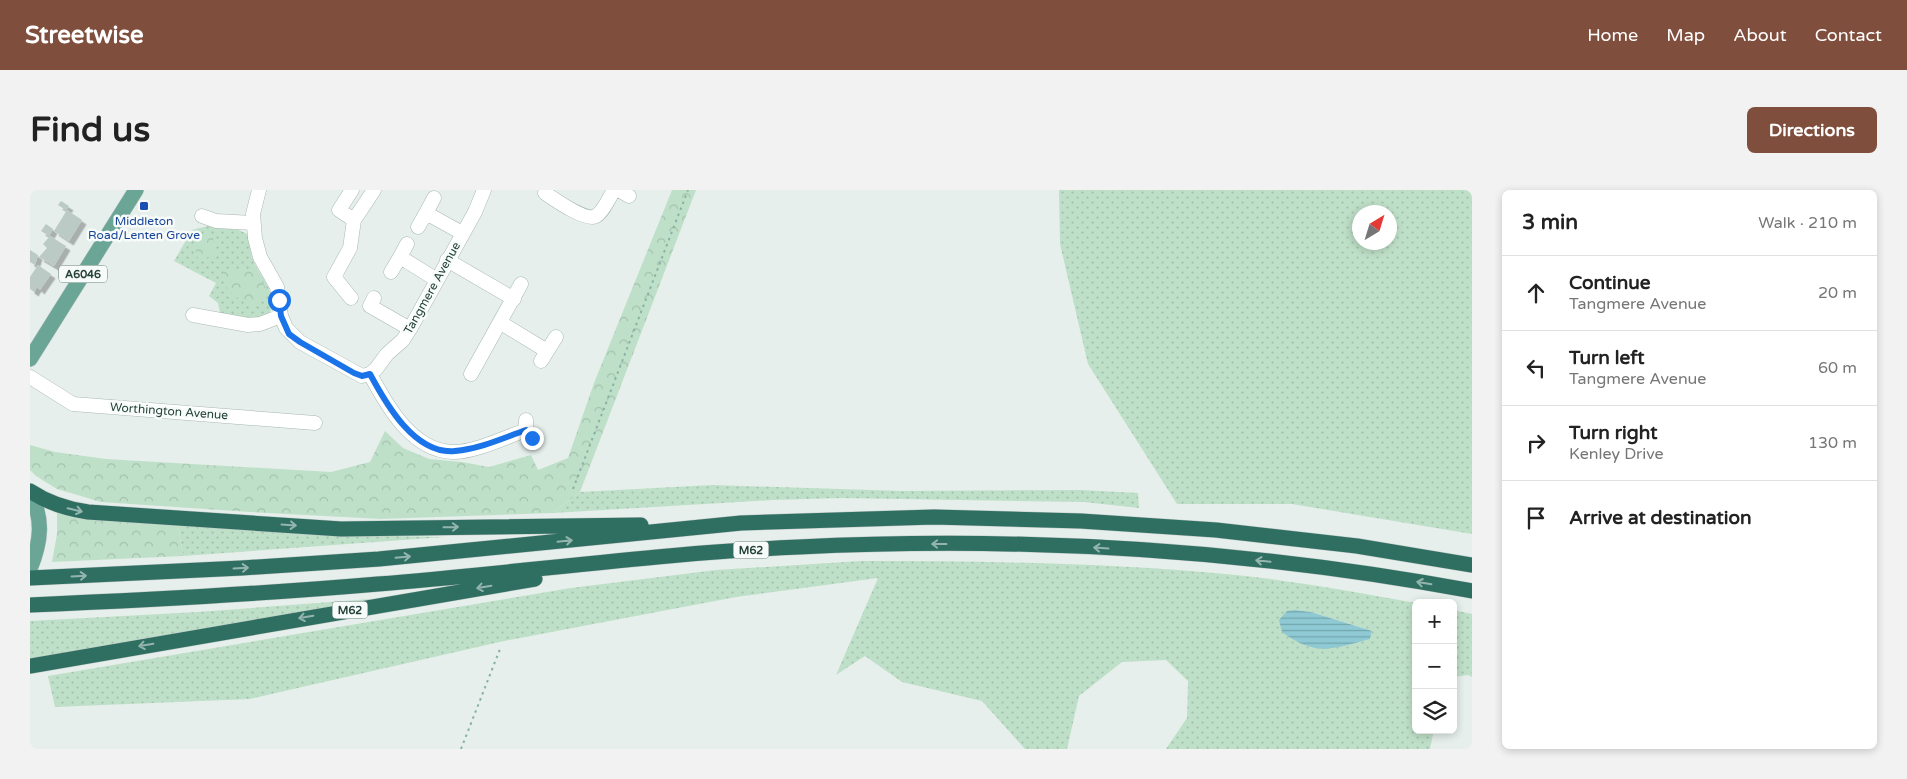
<!DOCTYPE html>
<meta charset="utf-8">
<style>
:root{--surface:#fff;--page:#f2f2f2;--text:#222;--muted:#767676;--line:#e0e0e0;--accent:#804e3d}
body{margin:0;font-family:"Varela Round",sans-serif;background:var(--page);color:var(--text)}
.controls{position:absolute;right:15px;bottom:15px;display:grid;overflow:hidden;border-radius:8px;box-shadow:0 2px 8px #0003}
.controls button{width:45px;height:45px;display:grid;place-items:center;padding:0;border:0;border-bottom:1px solid var(--line);background:var(--surface);color:var(--text);font:25px sans-serif}
.compass{position:absolute;left:1322px;top:15px;width:45px;height:45px;border-radius:50%;background:var(--surface);box-shadow:0 2px 8px #0003;rotate:38deg}
.stop{position:absolute;width:15px;height:15px;margin:-11px;border:4px solid #1a73e8;border-radius:50%;background:#fff}
.stop.end{background:#1a73e8;border-color:#fff;box-shadow:0 1px 5px #0008}
.list{margin:0;padding:0;list-style:none}
h2{display:flex;justify-content:space-between;align-items:center;height:65px;margin:0;padding:0 20px;font-size:21px}
h2 small{font-size:16px;font-weight:400;color:var(--muted)}
.list li{display:grid;grid-template-columns:32px 1fr auto;gap:15px;align-items:center;box-sizing:border-box;height:75px;padding:0 20px;border-top:1px solid var(--line)}
.list b{display:block;font-size:19px;white-space:nowrap}
.list p{margin:0;font-size:16px;white-space:nowrap;color:var(--muted)}
.list em{font-size:16px;font-style:normal;color:var(--muted)}
.icon{flex:none;width:28px;height:28px;fill:none;stroke:currentColor;stroke-width:2;stroke-linecap:round;stroke-linejoin:round}
.map{position:relative;flex:none;width:1442px;height:559px;overflow:hidden;border-radius:8px}
header{display:flex;align-items:center;gap:30px;box-sizing:border-box;height:70px;padding:0 25px;background:var(--accent);color:#fff}
header strong{font-size:24px}
nav{display:flex;gap:28px;margin-inline-start:auto;font-size:18px}
.intro{display:flex;align-items:center;justify-content:space-between;box-sizing:border-box;height:120px;padding:0 30px}
h1{margin:0;font-size:35px}
.button{padding:12px 22px;border-radius:8px;background:var(--accent);color:#fff;font-size:18px;font-weight:700}
main{display:flex;gap:30px;padding:0 30px}
aside{flex:1;background:var(--surface);border-radius:8px;box-shadow:0 2px 8px #0003}
.map>svg:first-child{display:block}
.grass{fill:url(#grass-dots);fill-rule:evenodd}
.forest{fill:url(#forest-crowns)}
.water{fill:url(#water-rules)}
.building{fill:#bbcac4;filter:url(#shadow)}
.lines{fill:none;stroke-linecap:round;stroke-linejoin:round}
.minor-casing{stroke:#a8b8b2;stroke-width:15}
.major-casing{stroke:#c2cac8;stroke-width:16}
.highway-casing{stroke:#c2cac8;stroke-width:16}
.path{stroke:#86b3a5;stroke-width:2;stroke-dasharray:2.5 4;stroke-linecap:butt}
.minor{stroke:#fff;stroke-width:14}
.major{stroke:#6aa596;stroke-width:15}
.highway{stroke:#2f6f62;stroke-width:15}
.oneway{stroke:#93b5ae}
.route{stroke:#1a73e8;stroke-width:6}
.transit-dot{fill:#1a4fb4;stroke:#f7fbf9;stroke-width:2}
.labels{text-anchor:middle;stroke-width:5;stroke-linejoin:round;paint-order:stroke}
.shield{fill:#f7fbf9;stroke:#637a73;stroke-width:1}
.shield-label{font-size:11px;font-weight:bold;fill:#24423a}
.transit-label{font-size:12px;fill:#164399;stroke:#f7fbf9}
.street-label{font-size:12px;fill:#24423a;stroke:#f7fbf9}
</style>
<header>
<strong>Streetwise</strong>
<nav><a>Home</a><a>Map</a><a>About</a><a>Contact</a></nav>
</header>
<div class="intro"><h1>Find us</h1><a class="button">Directions</a></div>
<main>
<div class="map">
<svg width="1442" height="559" viewBox="0 0 1442 559">
<defs>
<pattern id="grass-dots" width="8" height="8" patternUnits="userSpaceOnUse" patternTransform="scale(1.25)"><rect width="8" height="8" fill="#bfe0c8"/><path d="M2 2h.1M6 6h.1" fill="none" stroke="#a4c1ad" stroke-width="1.8" stroke-linecap="round"/></pattern>
<pattern id="forest-crowns" width="20" height="18" patternUnits="userSpaceOnUse" patternTransform="scale(1.25)"><rect width="20" height="18" fill="#bfe0c8"/><path d="M2 6a3 3 0 1 1 6 0M12 15a3 3 0 1 1 6 0" fill="none" stroke="#a4c1ad"/></pattern>
<pattern id="water-rules" width="6" height="5" patternUnits="userSpaceOnUse" patternTransform="scale(1.25)"><rect width="6" height="5" fill="#8ec9d4"/><path d="M0 2.5h6" fill="none" stroke="#74a5ad"/></pattern>
<filter id="shadow"><feDropShadow dx="4.5" dy="4.5" stdDeviation="0" flood-color="#0004"/></filter>
</defs>
<rect width="100%" height="100%" fill="#e6efeb"/>
<!-- grass -->
<path class="grass" d="M 1029,0 L 1442,0 L 1442,344 L 1262,314 L 1147,314 L 1058,174 L 1030,54 ZM 1330,22 L 1360,22 L 1360,52 L 1330,52 Z
M 178,36 L 209,40 L 217,44 C 220,52 220,62 223,70 C 227,80 234,88 238,97 C 258,138 212,127 190,123 L 188,113 L 179,106 L 186,93 L 144,71 L 162,40 Z
M 682,295 L 872,301 L 1051,300 L 1108,303 L 1109,318 L 1054,312 L 811,308 L 743,310 L 522,323 L 550,302 Z
M 148,335 L 298,345 L 415,347 L 153,366 Z
M 831,371 C 956,371 1081,373 1206,385 C 1266,391 1326,402 1386,413 L 1386,540 L 1404,540 L 1400,559 L 1136,559 L 1157,528 L 1158,491 L 1136,470 L 1092,472 L 1049,506 L 1037,559 L 995,559 L 952,511 L 872,492 L 835,466 L 806,485 L 848,388 L 706,407 L 474,451 L 220,509 L 25,517 L 18,486 L 541,398 L 686,380 ZM 1265,420 L 1281,422 L 1342,441 L 1340,449 Z
M 354,408 L 0,472 L 0,431 L 168,422 Z
M 1423,420 L 1442,424 L 1442,487 L 1438,485 L 1423,487 Z"/>
<!-- forest -->
<path class="forest" d="M 642,0 L 666,0 L 550,302 L 522,323 L 351,329 L 220,322 L 71,312 L 27,299 L 6,286 L 0,280 L 0,255 L 25,262 L 76,269 L 301,282 L 340,272 L 355,241 L 373,258 L 399,269 L 432,272 L 459,277 L 501,265 L 508,280 L 538,268 L 564,193 Z
M 182,43 L 186,65 L 168,70 L 163,49 Z
M 197,79 L 226,81 L 238,102 C 231,124 210,113 198,99 C 195,95 193,89 191,85 Z
M 27,320 L 60,330 L 148,335 L 153,366 L 22,372 L 27,344 Z"/>
<!-- water -->
<path class="water" d="M 1265,420 L 1281,422 L 1342,441 L 1340,449 C 1302,459 1286,467 1252,442 L 1249,430 L 1257,421 Z"/>
<!-- building -->
<path class="building" d="M 31,11 L 39,16 L 36,20 L 28,15 Z
M 37,20 L 52,30 L 39,51 L 24,41 Z
M 16,34 L 23,39 L 19,46 L 11,41 Z
M 20,46 L 36,56 L 24,76 L 9,67 L 17,58 L 13,54 Z
M 0,60 L 8,65 L 5,75 L 0,72 Z
M 8,75 L 21,84 L 10,100 L 7,97 L 4,102 L 0,99 L 0,87 Z"/>
<g class="lines">
<!-- minor casing -->
<g class="minor-casing">
<path id="minor" d="M 229,0 L 223,24 L 225,48 L 230,67 L 247,97 L 251,126 L 256,138 L 270,152 L 332,186 L 340,184 L 346,179 L 357,164 L 373,150 L 380,139 L 445,22 L 454,0
M 322,0 L 309,20 L 324,30 L 344,0
M 589,0 L 599,6
M 515,3 C 524,9 556,32 566,26 C 574,21 579,8 584,0
M 404,8 L 396,23 L 432,43
M 172,26 L 186,31 L 223,33
M 388,37 L 396,23
M 377,54 L 370,67 L 407,90
M 417,70 L 484,109
M 361,82 L 370,67
M 321,108 L 304,87 L 320,58 L 324,30
M 344,108 L 340,116 L 380,139
M 163,125 L 218,135 L 230,134 L 251,126
M 471,133 L 517,161
M 511,171 L 526,147
M 340,184 C 357,216 382,261 423,262 C 445,262 474,248 496,240
M 441,184 L 491,94
M 0,187 L 43,214 L 285,233
M 496,230 L 496,240 L 502,248"/>
</g>
<!-- major casing -->
<g class="major-casing">
<path id="major" d="M 0,169 L 106,0
M 0,303 C 14,329 11,352 0,379"/>
</g>
<!-- highway casing -->
<g class="highway-casing">
<path id="highway" d="M 0,301 C 18,313 37,319 58,322 L 311,339 L 611,335
M 0,388 L 212,378 L 349,369 L 711,333 L 904,327 L 1051,331 L 1186,340 L 1327,356 L 1442,375
M 0,415 C 116,410 233,404 348,394 C 489,383 628,363 769,357 C 993,346 1221,360 1442,401
M 0,476 L 505,389"/>
</g>
<!-- path -->
<path class="path" d="M 543,299 L 658,0
M 431,559 L 470,459"/>
<!-- minor -->
<use href="#minor" class="minor"/>
<!-- major -->
<use href="#major" class="major"/>
<!-- highway -->
<use href="#highway" class="highway"/>
</g>
<!-- one-way arrows -->
<defs><path id="oneway-shaft" d="M-6 0H5M1.5-3L5.5 0L1.5 3" fill="none" stroke-width="1.6" stroke-linecap="round" stroke-linejoin="round" transform="scale(1.25)"/></defs>
<g class="oneway">
<use href="#oneway-shaft" transform="translate(45 320) rotate(13)"/>
<use href="#oneway-shaft" transform="translate(259 335) rotate(4)"/>
<use href="#oneway-shaft" transform="translate(421 337) rotate(-1)"/>
<use href="#oneway-shaft" transform="translate(535 351) rotate(-6)"/>
<use href="#oneway-shaft" transform="translate(909 354) rotate(-180)"/>
<use href="#oneway-shaft" transform="translate(1071 358) rotate(-176)"/>
<use href="#oneway-shaft" transform="translate(373 367) rotate(-5)"/>
<use href="#oneway-shaft" transform="translate(1233 371) rotate(-174)"/>
<use href="#oneway-shaft" transform="translate(211 378) rotate(-3)"/>
<use href="#oneway-shaft" transform="translate(49 386) rotate(-3)"/>
<use href="#oneway-shaft" transform="translate(1394 393) rotate(-171)"/>
<use href="#oneway-shaft" transform="translate(454 397) rotate(170)"/>
<use href="#oneway-shaft" transform="translate(276 427) rotate(170)"/>
<use href="#oneway-shaft" transform="translate(116 455) rotate(170)"/>
</g>
<g class="lines">
<!-- route -->
<path class="route" d="M 249,110 L 251,126 L 259,144 L 270,152 L 324,183 L 332,186 L 340,184 C 356,214 385,265 425,261 C 450,259 473,248 496,240 L 502,248"/>
</g>
<!-- markers -->
<rect class="transit-dot" x="109" y="11" width="10" height="10" rx="2.5"/>
<g class="labels">
<!-- shield labels -->
<g class="shield">
<rect x="29" y="75.5" width="48" height="17" rx="4"/>
<rect x="703.5" y="351.5" width="35" height="17" rx="4"/>
<rect x="302.5" y="411.5" width="35" height="17" rx="4"/>
</g>
<g class="shield-label">
<text x="53" y="88">A6046</text>
<text x="721" y="364">M62</text>
<text x="320" y="424">M62</text>
</g>
<!-- transit labels -->
<g class="transit-label">
<text x="114" y="35">Middleton<tspan x="114" dy="14">Road/Lenten Grove</tspan></text>
</g>
<!-- street labels -->
<g class="street-label">
<text transform="translate(402 98) rotate(-61)" y="4">Tangmere Avenue</text>
<text transform="translate(139 221) rotate(4)" y="4">Worthington Avenue</text>
</g>
</g>
</svg>
<div class="controls">
<button>+</button>
<button>−</button>
<button><svg class="icon" aria-label="layers" viewBox="0 0 24 24"><path d="M12 4l9 5-9 5-9-5zM3 14l9 5 9-5"/></svg></button>
</div>
<svg class="compass" viewBox="-18 -18 36 36"><path d="M0-13l5 13h-10z" fill="#e53935"/><path d="M0 13l5-13h-10z" fill="#767676"/></svg>
<div class="stop" style="left:249px;top:110px"></div>
<div class="stop end" style="left:502px;top:248px"></div>
</div>
<aside>
<h2>3 min<small>Walk · 210 m</small></h2>
<ul class="list">
<li><svg class="icon" aria-label="ahead" viewBox="0 0 24 24"><path d="M12 20V5M6 11l6-6 6 6"/></svg><div><b>Continue</b><p>Tangmere Avenue</p></div><em>20 m</em></li>
<li><svg class="icon" aria-label="left" viewBox="0 0 24 24"><path d="M17 20v-9H6M10 6l-5 5 5 5"/></svg><div><b>Turn left</b><p>Tangmere Avenue</p></div><em>60 m</em></li>
<li><svg class="icon" aria-label="right" viewBox="0 0 24 24"><path d="M7 20v-9h11M14 6l5 5-5 5"/></svg><div><b>Turn right</b><p>Kenley Drive</p></div><em>130 m</em></li>
<li><svg class="icon" aria-label="arrive" viewBox="0 0 24 24"><path d="M6 21V4h12l-3 4 3 4H6"/></svg><div><b>Arrive at destination</b></div></li>
</ul>
</aside>
</main>
